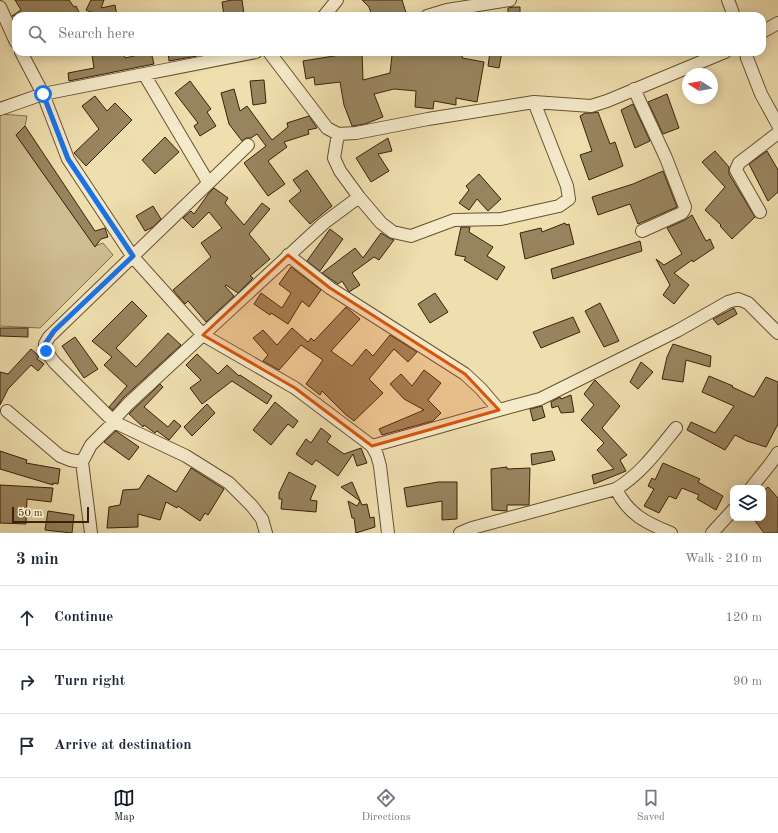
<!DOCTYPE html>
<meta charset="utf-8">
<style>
:root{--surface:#fff;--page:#f2f2f3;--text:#1f2937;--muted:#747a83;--line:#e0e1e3;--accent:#111827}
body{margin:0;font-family:"Old Standard TT",serif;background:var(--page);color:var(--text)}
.controls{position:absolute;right:12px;bottom:12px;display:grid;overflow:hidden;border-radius:8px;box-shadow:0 2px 10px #0003}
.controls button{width:36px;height:36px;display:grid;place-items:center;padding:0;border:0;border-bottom:1px solid var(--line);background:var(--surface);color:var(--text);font:20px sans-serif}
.compass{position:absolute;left:682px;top:68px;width:36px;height:36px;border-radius:50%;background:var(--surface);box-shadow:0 2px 10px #0003;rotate:281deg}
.scale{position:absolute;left:12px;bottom:10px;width:77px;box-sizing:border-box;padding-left:4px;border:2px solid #392209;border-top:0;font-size:11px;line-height:14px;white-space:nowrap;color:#392209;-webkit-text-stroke:3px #f5eaca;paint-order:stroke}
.stop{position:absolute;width:12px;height:12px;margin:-9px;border:3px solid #1a73e8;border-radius:50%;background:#fff}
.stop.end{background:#1a73e8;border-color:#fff;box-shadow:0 1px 4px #0008}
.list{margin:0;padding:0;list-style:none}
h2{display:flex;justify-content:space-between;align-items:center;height:52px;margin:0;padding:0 16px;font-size:17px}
h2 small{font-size:13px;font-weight:400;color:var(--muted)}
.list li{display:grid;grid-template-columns:26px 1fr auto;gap:12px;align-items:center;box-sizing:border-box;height:64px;padding:0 16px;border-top:1px solid var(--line)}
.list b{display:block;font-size:15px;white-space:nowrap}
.list em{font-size:13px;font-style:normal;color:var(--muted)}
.icon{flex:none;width:22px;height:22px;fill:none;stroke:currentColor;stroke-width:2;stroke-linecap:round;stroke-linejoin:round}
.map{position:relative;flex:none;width:778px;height:533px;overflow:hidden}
.search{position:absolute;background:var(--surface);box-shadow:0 2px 10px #0003;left:12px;right:12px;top:12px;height:44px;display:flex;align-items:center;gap:10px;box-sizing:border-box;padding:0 14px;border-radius:12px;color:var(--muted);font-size:15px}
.sheet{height:244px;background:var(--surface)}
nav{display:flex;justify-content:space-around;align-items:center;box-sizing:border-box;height:56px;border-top:1px solid var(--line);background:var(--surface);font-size:11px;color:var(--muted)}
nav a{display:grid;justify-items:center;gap:2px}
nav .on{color:var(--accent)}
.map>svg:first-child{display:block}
.green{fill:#d0be92;stroke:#84704e}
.building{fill:#98845f;stroke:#392209}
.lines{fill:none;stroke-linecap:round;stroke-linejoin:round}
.minor-casing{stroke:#665132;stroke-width:14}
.minor{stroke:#f5eaca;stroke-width:12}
.route{stroke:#1a73e8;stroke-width:5}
.marked{fill:#d6540c;fill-opacity:0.2;stroke:#d6540c;stroke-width:3;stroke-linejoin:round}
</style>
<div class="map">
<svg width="778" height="533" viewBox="0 0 778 533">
<rect width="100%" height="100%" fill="#efdeae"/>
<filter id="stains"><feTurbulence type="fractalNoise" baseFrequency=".005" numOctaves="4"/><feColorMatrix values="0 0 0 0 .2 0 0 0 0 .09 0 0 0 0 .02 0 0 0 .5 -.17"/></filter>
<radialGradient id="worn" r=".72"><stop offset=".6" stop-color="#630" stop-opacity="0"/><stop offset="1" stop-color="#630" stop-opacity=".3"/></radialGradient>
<!-- green -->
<path class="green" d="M 0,114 L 27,116 L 25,126 L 16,135 L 95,246 L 103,243 L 113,255 L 40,328 L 0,326 Z"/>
<!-- building -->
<path class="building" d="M 15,0 L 69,0 L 74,7 L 76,6 L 81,16 L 12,16 L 21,10 Z
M 91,0 L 104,0 L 101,8 L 115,5 L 117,16 L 100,16 L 86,10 Z
M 232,0 L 242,0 L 244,14 L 224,16 L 222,2 Z
M 362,0 L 402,0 L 407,16 L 372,16 L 369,7 Z
M 513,7 L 520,7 L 520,16 L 508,16 L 508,8 Z
M 108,52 L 124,52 L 125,58 L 151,52 L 154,64 L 69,81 L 68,73 L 94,68 L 92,55 Z
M 168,52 L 197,52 L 197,56 L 169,61 Z
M 346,52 L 362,52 L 363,80 L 390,73 L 392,55 L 400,55 L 400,52 L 452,52 L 463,53 L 462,58 L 484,62 L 477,102 L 456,98 L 456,105 L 434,101 L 433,109 L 415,107 L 416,91 L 394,89 L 374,94 L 383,117 L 365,124 L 352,126 L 344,105 L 340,82 L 315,85 L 314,77 L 306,79 L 303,61 L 346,54 Z
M 490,52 L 502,52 L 499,68 L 488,66 Z
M 264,80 L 266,103 L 253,105 L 250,81 Z
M 190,81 L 211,109 L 207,112 L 216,126 L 200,136 L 194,126 L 198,123 L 175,93 Z
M 234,89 L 240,111 L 247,106 L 272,140 L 288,127 L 287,123 L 309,116 L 317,128 L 308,130 L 309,134 L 284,142 L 287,147 L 268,161 L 285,184 L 268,196 L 244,163 L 266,146 L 257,134 L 251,138 L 246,138 L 242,141 L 229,124 L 221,93 Z
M 667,94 L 679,128 L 663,134 L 648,102 Z
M 95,96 L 107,111 L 115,103 L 132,120 L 86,166 L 74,153 L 99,129 L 82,106 Z
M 633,104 L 650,141 L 635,148 L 621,110 Z
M 598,112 L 610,144 L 615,142 L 623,166 L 589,180 L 580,155 L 592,151 L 580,116 L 585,113 L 591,113 Z
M 25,126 L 95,231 L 105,228 L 108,237 L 101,239 L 95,247 L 16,135 Z
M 165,137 L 179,152 L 155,174 L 142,160 Z
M 388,138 L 392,151 L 378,154 L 389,171 L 371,182 L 356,158 Z
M 715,151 L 729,167 L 729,174 L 755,217 L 732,239 L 720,226 L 721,225 L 705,210 L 725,187 L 702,162 Z
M 767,151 L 778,170 L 778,192 L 768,201 L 749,164 Z
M 307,170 L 332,206 L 310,224 L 289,201 L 301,191 L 293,180 Z
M 663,171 L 677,207 L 638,224 L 630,204 L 598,215 L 592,197 L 633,184 Z
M 479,174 L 501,199 L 488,211 L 477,199 L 469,210 L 459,203 L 469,190 L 466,186 Z
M 214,188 L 228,198 L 225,203 L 244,225 L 262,203 L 270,209 L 249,234 L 270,259 L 250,276 L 253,278 L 238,293 L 226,285 L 225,286 L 234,296 L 206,322 L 188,301 L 185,304 L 173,290 L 211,257 L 201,243 L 222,228 L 209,212 L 193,228 L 183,218 L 191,211 L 194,214 L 209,193 Z
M 153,206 L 161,219 L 153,227 L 145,231 L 136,216 Z
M 692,215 L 706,241 L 710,239 L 714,248 L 693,262 L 692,260 L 674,273 L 689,285 L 674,304 L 663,295 L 670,285 L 656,259 L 664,265 L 682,254 L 667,228 L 685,220 Z
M 565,223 L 566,225 L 569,224 L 574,244 L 525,259 L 520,233 L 541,228 L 542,232 Z
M 461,227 L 470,227 L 469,232 L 493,247 L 487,256 L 505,267 L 497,280 L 464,260 L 466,257 L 455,255 Z
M 330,229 L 343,239 L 320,271 L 307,261 Z
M 381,233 L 389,238 L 394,240 L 379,260 L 374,257 L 352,273 L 360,285 L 349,292 L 342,281 L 338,284 L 322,273 L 355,248 L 363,258 Z
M 640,241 L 642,251 L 553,279 L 551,269 Z
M 291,267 L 321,290 L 309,307 L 302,301 L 288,324 L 271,313 L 270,315 L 254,304 L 261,293 L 282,308 L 291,293 L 279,284 Z
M 435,293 L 448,312 L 430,323 L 418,304 Z
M 132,301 L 147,316 L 116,348 L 136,367 L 168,333 L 181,345 L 123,398 L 113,410 L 109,407 L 127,386 L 104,365 L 112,357 L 92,341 Z
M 600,303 L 619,341 L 604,347 L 585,311 Z
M 346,307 L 360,319 L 331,351 L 352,366 L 366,349 L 373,356 L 390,335 L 417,352 L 408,362 L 394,349 L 369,379 L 383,393 L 354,421 L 345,414 L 322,391 L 320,395 L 306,384 L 323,360 L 301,345 L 279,370 L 263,361 L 268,355 L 253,338 L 263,330 L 277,345 L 292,328 L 308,342 L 311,338 L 314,341 Z
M 734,308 L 737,314 L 718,325 L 713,319 Z
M 573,317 L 580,332 L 541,348 L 533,332 Z
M 0,328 L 28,328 L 28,337 L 0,336 Z
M 75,337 L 98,369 L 84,378 L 62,346 Z
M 673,344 L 711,356 L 710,367 L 686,360 L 683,382 L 662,379 L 667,357 Z
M 31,349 L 39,356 L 37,359 L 44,364 L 38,371 L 31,365 L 8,389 L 0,405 L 0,372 L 8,374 Z
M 197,354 L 218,374 L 227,365 L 239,376 L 240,375 L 272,396 L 267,404 L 232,381 L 202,404 L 190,388 L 201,380 L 186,365 Z
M 641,362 L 653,372 L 638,389 L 630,382 Z
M 424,370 L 441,383 L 428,400 L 441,413 L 433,421 L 382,435 L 379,429 L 424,410 L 404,399 L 390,384 L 401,374 L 412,386 Z
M 709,376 L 733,386 L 732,387 L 754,397 L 766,377 L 778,382 L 778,424 L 766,447 L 747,441 L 735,435 L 725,450 L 687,430 L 691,422 L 715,433 L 734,406 L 702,392 Z
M 595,380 L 620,406 L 602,428 L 627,455 L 620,460 L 626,471 L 594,484 L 592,475 L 614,469 L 597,450 L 604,443 L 581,420 L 594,405 L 584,394 Z
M 160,384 L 163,387 L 144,407 L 168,427 L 174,420 L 181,426 L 169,440 L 157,431 L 155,433 L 144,425 L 143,427 L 129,414 Z
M 571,395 L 574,412 L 561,413 L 558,406 L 552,408 L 551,402 L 560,397 L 561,399 Z
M 275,402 L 298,421 L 293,428 L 288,424 L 271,445 L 253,430 Z
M 207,404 L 215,413 L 192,436 L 184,427 Z
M 542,406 L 545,417 L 533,421 L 530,409 Z
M 321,428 L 331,436 L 327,442 L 344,454 L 361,448 L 367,463 L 357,466 L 353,454 L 338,476 L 316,460 L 312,465 L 296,454 L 306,439 L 311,443 Z
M 116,431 L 139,447 L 129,460 L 104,442 Z
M 0,451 L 27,460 L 26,463 L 60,469 L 58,484 L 53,483 L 53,485 L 0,469 Z
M 552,451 L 555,460 L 532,465 L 531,454 Z
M 663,463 L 700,479 L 698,482 L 723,496 L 716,510 L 697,499 L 699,495 L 682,488 L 676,499 L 669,496 L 659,513 L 644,506 L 654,489 L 648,486 L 652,478 L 655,480 Z
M 507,467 L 507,469 L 530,468 L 529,505 L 507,505 L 507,511 L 492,510 L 491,469 Z
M 191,468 L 224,489 L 208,515 L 205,513 L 200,521 L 178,506 L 177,508 L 166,502 L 160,520 L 138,514 L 138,527 L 107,528 L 109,507 L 120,505 L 123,490 L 139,489 L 148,475 L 176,492 Z
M 289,472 L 316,486 L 310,500 L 317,501 L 316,512 L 281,509 L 282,499 L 279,499 L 279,493 Z
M 352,482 L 362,505 L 367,504 L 370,518 L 374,517 L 375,527 L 356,533 L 354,518 L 352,518 L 348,501 L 357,506 L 360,501 L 341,487 Z
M 438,482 L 457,482 L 457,519 L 442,520 L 442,501 L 407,507 L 404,488 Z
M 0,485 L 53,488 L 51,502 L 27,499 L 26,524 L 0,523 Z
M 768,487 L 778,498 L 778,533 L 764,533 L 753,518 L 763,518 L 763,491 Z
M 48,511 L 74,515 L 72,533 L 45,530 Z"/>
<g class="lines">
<!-- minor casing -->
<g class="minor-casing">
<path id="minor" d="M 728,0 L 734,16
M 0,7 L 16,42
M 324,16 L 337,0
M 427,16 L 447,10 L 510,0
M 762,32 L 778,23
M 21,52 L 43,94 L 68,159 L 133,257 L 203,335 L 295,388 L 372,446 L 377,455 L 380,466 L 388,533
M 269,52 L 327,128 L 338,134 L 356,133 L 428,119 L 534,102 L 591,106 L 607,101 L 725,52
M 746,52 L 747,58 L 761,94 L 778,125
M 144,74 L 208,182
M 634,89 L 666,158 L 685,207 L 684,210 L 682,213 L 642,231
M 0,109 L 43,94 L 256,52
M 359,197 L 381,223 L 393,232 L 411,236 L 454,220 L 501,219 L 559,206 L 569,199 L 567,186 L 534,102
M 760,212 L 736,170 L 739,163 L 778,133
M 288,255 L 330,288 L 465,374 L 481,389 L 499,410
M 7,411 L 60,456 L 70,460 L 82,462 L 91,445 L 114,422 L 54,362 L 46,351 L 45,344 L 49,337 L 248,145
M 372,446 L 499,410 L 540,399 L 677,331 L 728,302 L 738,299 L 748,303 L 778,333
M 82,462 L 91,533
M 751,488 L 771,463 L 778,453
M 616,489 C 628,514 646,523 671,533
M 266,533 L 262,519 L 252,506 L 229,483 L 186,456 L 114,422 L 117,416 L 128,404 L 324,223 L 359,197 L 340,171 L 334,158 L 338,134
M 460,533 L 472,528 L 616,489 C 641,474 658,450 676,428
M 712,533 L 733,510"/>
</g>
<!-- minor -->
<use href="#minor" class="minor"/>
</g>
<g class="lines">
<!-- route -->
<path class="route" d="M 43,94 L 68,159 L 133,256 L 54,331 L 45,344 L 46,351"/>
</g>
<!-- marked area -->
<path class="marked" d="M 288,255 L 330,288 L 465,374 L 499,410 L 372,446 L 295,388 L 203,335 Z"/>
<rect width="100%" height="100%" filter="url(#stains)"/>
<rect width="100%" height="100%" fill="url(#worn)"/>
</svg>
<div class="controls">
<button><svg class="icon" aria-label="layers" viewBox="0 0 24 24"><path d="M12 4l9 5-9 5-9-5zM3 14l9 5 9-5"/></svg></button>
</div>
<svg class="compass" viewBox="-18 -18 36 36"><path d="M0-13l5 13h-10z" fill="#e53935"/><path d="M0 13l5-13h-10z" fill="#747a83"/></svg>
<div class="scale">50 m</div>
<div class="stop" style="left:43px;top:94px"></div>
<div class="stop end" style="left:46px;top:351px"></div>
<div class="search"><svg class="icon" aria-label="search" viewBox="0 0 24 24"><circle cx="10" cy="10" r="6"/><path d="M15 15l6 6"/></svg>Search here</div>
</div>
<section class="sheet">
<h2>3 min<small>Walk · 210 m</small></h2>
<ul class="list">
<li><svg class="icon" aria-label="ahead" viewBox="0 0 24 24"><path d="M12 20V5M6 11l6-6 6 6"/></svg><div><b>Continue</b></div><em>120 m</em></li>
<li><svg class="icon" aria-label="right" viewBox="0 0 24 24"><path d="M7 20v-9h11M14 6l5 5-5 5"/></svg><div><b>Turn right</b></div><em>90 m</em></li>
<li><svg class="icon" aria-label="arrive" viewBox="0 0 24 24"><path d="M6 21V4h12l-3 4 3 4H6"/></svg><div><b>Arrive at destination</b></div></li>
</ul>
</section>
<nav>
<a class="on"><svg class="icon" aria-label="map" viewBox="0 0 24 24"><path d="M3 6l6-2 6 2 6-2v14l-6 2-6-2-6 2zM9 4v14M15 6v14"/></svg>Map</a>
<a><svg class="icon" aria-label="directions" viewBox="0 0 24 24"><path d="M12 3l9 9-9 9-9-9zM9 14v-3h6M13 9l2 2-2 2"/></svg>Directions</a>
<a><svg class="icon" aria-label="saved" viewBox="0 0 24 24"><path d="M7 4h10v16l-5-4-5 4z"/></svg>Saved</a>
</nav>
